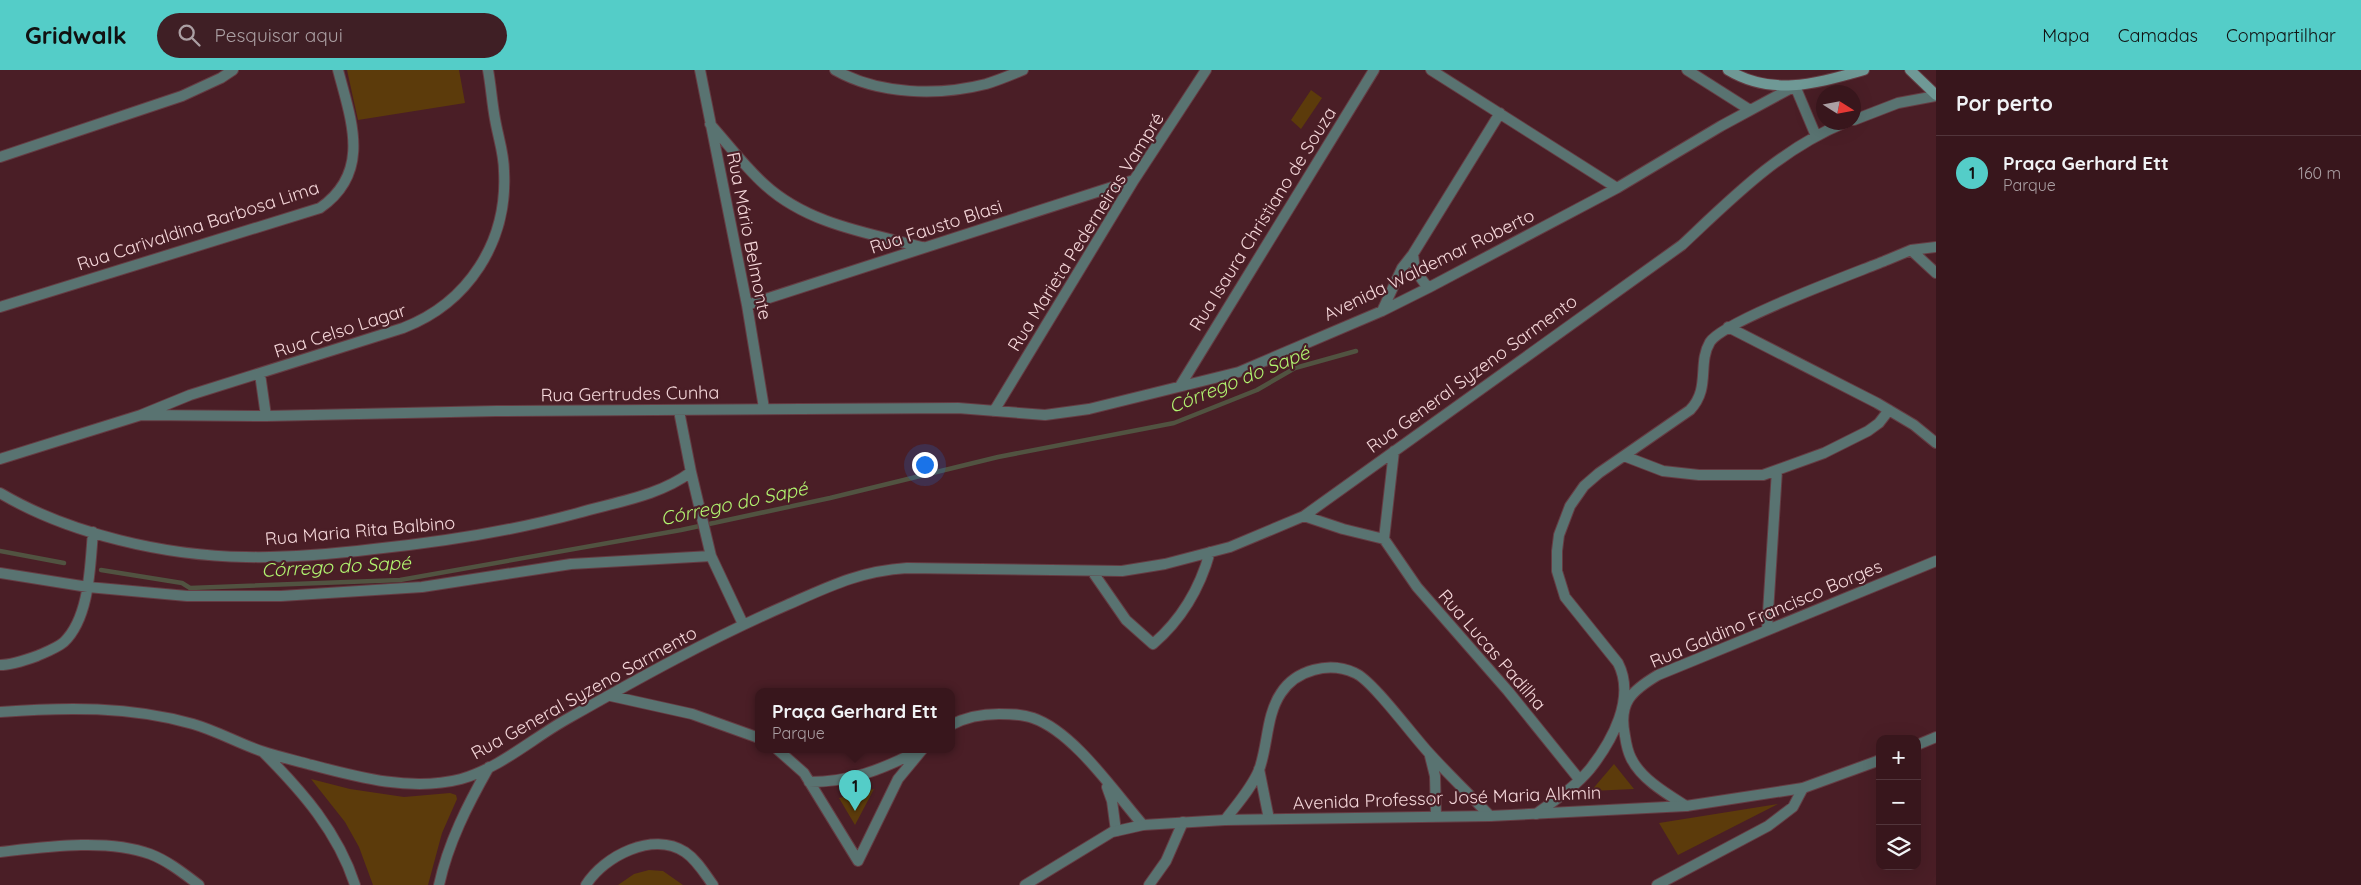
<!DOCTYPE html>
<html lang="pt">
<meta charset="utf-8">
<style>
:root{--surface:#38161c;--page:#3f1f25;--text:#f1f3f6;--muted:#ab9fa3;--line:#52353b;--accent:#54cdc8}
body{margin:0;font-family:Quicksand,sans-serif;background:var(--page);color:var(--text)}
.controls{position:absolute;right:15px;bottom:15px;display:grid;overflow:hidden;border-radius:10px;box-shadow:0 5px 20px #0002}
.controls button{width:45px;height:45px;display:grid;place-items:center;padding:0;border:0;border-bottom:1px solid var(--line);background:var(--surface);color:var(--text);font:25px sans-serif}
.compass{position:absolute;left:1816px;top:15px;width:45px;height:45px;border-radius:50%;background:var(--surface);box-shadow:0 5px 20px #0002;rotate:101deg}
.you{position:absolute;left:924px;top:394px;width:18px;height:18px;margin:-12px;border:4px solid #fff;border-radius:50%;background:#1a73e8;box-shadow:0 0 0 8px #1a73e833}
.badge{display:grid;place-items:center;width:32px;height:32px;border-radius:50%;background:var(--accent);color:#111;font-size:16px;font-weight:700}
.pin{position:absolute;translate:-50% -41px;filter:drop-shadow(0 1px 2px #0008)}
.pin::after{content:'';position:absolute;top:26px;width:18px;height:15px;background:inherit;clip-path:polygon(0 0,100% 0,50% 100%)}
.popup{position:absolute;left:755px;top:618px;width:200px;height:65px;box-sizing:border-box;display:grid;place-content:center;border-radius:10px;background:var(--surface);filter:drop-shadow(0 1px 4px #0005);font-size:16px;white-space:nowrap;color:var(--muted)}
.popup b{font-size:19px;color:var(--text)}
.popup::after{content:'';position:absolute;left:50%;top:100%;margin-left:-10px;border:10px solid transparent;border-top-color:var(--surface)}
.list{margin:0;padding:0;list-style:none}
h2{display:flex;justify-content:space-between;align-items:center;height:65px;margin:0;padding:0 20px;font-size:21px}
h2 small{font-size:16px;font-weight:400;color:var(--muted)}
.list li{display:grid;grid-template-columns:32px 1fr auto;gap:15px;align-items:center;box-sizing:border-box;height:75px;padding:0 20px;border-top:1px solid var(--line)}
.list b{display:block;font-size:19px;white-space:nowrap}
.list p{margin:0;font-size:16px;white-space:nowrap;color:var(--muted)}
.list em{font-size:16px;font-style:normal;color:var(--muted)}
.icon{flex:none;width:28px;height:28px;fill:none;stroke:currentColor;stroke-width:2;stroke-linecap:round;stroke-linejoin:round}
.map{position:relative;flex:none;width:1936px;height:815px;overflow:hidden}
header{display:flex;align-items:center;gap:30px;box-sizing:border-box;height:70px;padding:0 25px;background:var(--accent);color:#111}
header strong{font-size:24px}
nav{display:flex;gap:28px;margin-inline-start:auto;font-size:18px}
.search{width:350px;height:45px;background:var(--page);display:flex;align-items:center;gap:12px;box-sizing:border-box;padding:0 18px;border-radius:28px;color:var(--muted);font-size:19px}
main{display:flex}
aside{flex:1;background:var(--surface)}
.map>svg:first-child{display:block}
.green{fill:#5c3b0b}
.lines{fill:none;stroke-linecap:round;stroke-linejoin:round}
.stream{stroke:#515341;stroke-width:4.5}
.minor-casing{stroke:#653c43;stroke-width:12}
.tertiary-casing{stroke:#653c43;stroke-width:12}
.secondary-casing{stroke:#653c43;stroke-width:12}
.minor{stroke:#597371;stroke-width:10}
.tertiary{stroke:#597371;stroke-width:10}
.secondary{stroke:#6f9996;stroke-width:10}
.labels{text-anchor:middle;stroke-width:4.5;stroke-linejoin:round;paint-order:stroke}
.street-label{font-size:18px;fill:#f5d7da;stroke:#4a1e26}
.water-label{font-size:19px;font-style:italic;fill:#b2f570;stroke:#4a1e26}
</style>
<header>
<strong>Gridwalk</strong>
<div class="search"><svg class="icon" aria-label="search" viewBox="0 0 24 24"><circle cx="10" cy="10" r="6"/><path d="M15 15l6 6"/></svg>Pesquisar aqui</div>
<nav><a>Mapa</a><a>Camadas</a><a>Compartilhar</a></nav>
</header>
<main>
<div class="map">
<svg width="1936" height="815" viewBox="0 0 1936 815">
<rect width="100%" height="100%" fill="#4a1e26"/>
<!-- green -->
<path class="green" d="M 347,0 L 459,0 L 465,33 L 358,50 Z
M 1311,20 L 1322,28 L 1301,59 L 1291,50 Z
M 1614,694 L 1634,719 L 1591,721 Z
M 311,709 L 350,719 L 404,727 L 450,723 L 456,725 L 457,729 L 442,763 L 428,815 L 373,815 L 359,777 L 345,752 Z
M 874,719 L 855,755 L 839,728 Z
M 1778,734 L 1678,785 L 1659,753 Z
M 649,800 L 663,801 L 683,815 L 618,815 L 634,804 Z"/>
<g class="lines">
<!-- stream -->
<path class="stream" d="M 0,481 L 64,493
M 101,500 L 182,513 L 190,518 L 400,510 L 681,460 L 830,428 L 998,387 L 1174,353 L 1257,320 L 1295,298 L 1356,281"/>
<!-- minor casing -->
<g class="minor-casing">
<path id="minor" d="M 700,0 L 747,235 L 764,338
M 835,0 C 879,25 939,26 986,14 C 999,10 1011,5 1023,0
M 1431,0 L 1617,118
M 1687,0 L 1750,40
M 1854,50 L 1898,33 L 1936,26
M 710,54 C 728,74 744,96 764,114 C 807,154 868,163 922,177
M 0,87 L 182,26 L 221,8 L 233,0
M 1911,180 L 1936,203
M 1413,184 L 1415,200 L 1428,218
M 747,235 L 1134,110
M 0,237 L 320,138 C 372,102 351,50 338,0
M 1382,241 L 1402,198 L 1413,184 L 1500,43
M 1728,257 L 1877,333 L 1914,355 L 1936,373
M 260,304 L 266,346
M 1180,316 L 1374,0
M 994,341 L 1134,110 L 1206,0
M 141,345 L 266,346 L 496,341 L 958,338 L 1045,345 L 1089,339 L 1239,302 L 1382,241 L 1428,218 L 1617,118 L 1721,56 L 1795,16 L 1816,66
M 1624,386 L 1663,401 L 1699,405 L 1763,405 L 1824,383 L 1868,361 L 1879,353 L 1889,340
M 0,389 L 141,345 L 190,325 L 403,258 C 468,233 508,172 504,101 C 504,83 498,67 495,49 C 492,33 491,16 488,0
M 691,402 L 711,486 L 743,554
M 0,423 C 69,464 166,486 246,487 C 289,488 332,484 374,479 C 443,472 512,461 578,443 C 616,432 659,426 691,402 L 679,341
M 1304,446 L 1343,459 L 1384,469 L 1417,517 L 1508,621 L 1579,709
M 1384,469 L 1394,381
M 1092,501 L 1126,550 L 1153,574 C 1181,550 1200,518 1210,482
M 0,503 L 88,517 L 187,526 L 281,526 L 422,517 L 571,494 L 711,486
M 1767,559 L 1777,400
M 0,595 C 12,595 26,590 37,586 C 46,582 57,578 64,572 C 90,547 90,495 93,462
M 611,626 L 692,644 L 759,668
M 0,642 C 65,637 130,636 193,654 C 217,661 238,673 261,681 C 276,686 293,690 308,694 C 357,707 411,722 461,709 C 500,698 533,668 567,649 C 639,608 711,568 787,535 C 830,516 860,501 907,498 L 1122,501 L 1165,494 L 1230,477 L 1304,446 L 1682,175 C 1733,127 1780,79 1846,52
M 951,655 C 966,647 983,644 999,644 C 1011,644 1022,644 1033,648 C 1074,662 1115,723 1143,755
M 778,680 L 804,703 L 858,791 L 898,709 L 922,680
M 263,682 C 302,721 338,762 355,815
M 1430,686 L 1435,706 L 1436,746
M 1259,699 L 1269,749
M 809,712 C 850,712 881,700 918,681
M 1107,717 L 1112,731 L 1116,761
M 1686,736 C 1667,724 1641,709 1631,688 C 1628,682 1626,673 1625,666 C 1618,633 1631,621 1658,605 L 1936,491
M 1536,744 C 1555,730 1575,717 1590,699 C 1612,671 1636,628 1618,593 L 1565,527 L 1557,501 L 1557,481 L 1559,465 L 1570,436 L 1584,416 L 1599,403 L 1690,340 C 1711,318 1697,294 1710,272 C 1723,251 1858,202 1887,190 L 1911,180 L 1936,177
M 1225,750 C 1237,734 1251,719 1259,700 C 1268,676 1266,645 1281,623 C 1296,600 1329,591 1355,603 C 1372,610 1413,666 1429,683 C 1449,705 1470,725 1490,746
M 0,782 C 44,777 107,768 150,784 C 168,791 183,803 199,815
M 439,815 C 448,773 468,734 489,697
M 586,815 C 604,786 653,761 685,782 C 697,790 705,804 713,815
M 1149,815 L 1166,791 L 1183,752
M 1657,815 L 1768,756 L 1793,737 L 1803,718"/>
</g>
<!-- tertiary casing -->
<g class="tertiary-casing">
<path id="tertiary" d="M 1917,675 L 1936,667
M 1025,815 L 1112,762 L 1143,755 L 1225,750 L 1490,746 L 1686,736 L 1803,718 L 1880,690"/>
</g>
<!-- secondary casing -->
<g class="secondary-casing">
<path id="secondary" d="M 1728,0 C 1773,27 1817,13 1864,0
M 1910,0 L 1936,25"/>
</g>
<!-- minor -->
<use href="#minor" class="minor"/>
<!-- tertiary -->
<use href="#tertiary" class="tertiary"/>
<!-- secondary -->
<use href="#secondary" class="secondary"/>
</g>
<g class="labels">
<!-- street labels -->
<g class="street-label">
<text transform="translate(1263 149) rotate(-58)" y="6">Rua Isaura Christiano de Souza</text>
<text transform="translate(198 156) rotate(-18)" y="6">Rua Carivaldina Barbosa Lima</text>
<text transform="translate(936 157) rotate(-18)" y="6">Rua Fausto Blasi</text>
<text transform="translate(1086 162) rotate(-58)" y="6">Rua Marieta Pederneiras Vampré</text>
<text transform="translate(749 166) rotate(79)" y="6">Rua Mário Belmonte</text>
<text transform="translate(1429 195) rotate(-26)" y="6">Avenida Waldemar Roberto</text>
<text transform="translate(340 261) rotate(-18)" y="6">Rua Celso Lagar</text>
<text transform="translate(1472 304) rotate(-36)" y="6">Rua General Syzeno Sarmento</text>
<text transform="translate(630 324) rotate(-1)" y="6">Rua Gertrudes Cunha</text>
<text transform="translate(360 461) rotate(-5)" y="6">Rua Maria Rita Balbino</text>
<text transform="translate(1766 544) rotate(-23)" y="6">Rua Galdino Francisco Borges</text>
<text transform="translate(1492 580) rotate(49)" y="6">Rua Lucas Padilha</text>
<text transform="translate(584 623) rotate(-29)" y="6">Rua General Syzeno Sarmento</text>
<text transform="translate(1447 728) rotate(-2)" y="6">Avenida Professor José Maria Alkmin</text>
</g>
<!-- water labels -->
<g class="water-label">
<text transform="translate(1239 309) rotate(-22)" y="7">Córrego do Sapé</text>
<text transform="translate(734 433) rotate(-12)" y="7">Córrego do Sapé</text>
<text transform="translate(336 496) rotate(-3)" y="7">Córrego do Sapé</text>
</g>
</g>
</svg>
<div class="controls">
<button>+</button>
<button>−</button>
<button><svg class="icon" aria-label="layers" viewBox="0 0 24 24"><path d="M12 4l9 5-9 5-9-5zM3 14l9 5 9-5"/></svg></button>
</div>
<svg class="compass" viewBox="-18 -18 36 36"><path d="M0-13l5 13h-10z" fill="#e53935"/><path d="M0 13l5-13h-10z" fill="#ab9fa3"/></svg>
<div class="you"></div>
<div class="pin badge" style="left:855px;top:741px">1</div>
<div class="popup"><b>Praça Gerhard Ett</b>Parque</div>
</div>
<aside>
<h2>Por perto<small></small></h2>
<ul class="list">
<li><span class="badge">1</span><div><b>Praça Gerhard Ett</b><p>Parque</p></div><em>160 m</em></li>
</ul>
</aside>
</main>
